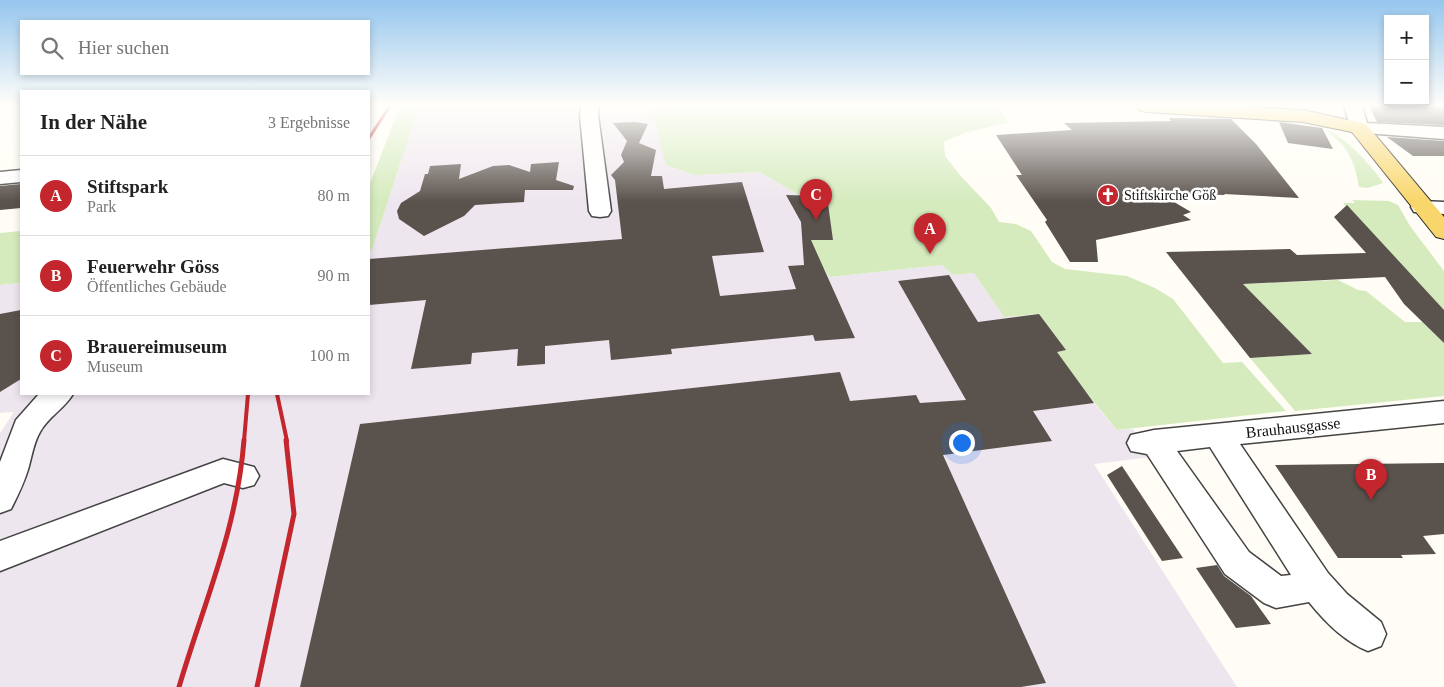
<!DOCTYPE html>
<html lang="de">
<meta charset="utf-8">
<style>
:root{--surface:#fff;--page:#f2f2f2;--text:#222;--muted:#767676;--line:#e0e0e0;--accent:#c4262e}
body{margin:0;font-family:Georgia,serif;background:var(--page);color:var(--text)}
.controls{position:absolute;right:15px;top:15px;display:grid;overflow:hidden;border-radius:0px;box-shadow:0 2px 8px #0003}
.controls button{width:45px;height:45px;display:grid;place-items:center;padding:0;border:0;border-bottom:1px solid var(--line);background:var(--surface);color:var(--text);font:25px sans-serif}
.you{position:absolute;left:961px;top:442px;width:18px;height:18px;margin:-12px;border:4px solid #fff;border-radius:50%;background:#1a73e8;box-shadow:0 0 0 8px #1a73e833}
.badge{display:grid;place-items:center;width:32px;height:32px;border-radius:50%;background:var(--accent);color:#fff;font-size:16px;font-weight:700}
.pin{position:absolute;translate:-50% -41px;filter:drop-shadow(0 1px 2px #0008)}
.pin::after{content:'';position:absolute;top:26px;width:18px;height:15px;background:inherit;clip-path:polygon(0 0,100% 0,50% 100%)}
.list{margin:0;padding:0;list-style:none}
h2{display:flex;justify-content:space-between;align-items:center;height:65px;margin:0;padding:0 20px;font-size:21px}
h2 small{font-size:16px;font-weight:400;color:var(--muted)}
.list li{display:grid;grid-template-columns:32px 1fr auto;gap:15px;align-items:center;box-sizing:border-box;height:80px;padding:0 20px;border-top:1px solid var(--line)}
.list b{display:block;font-size:19px;white-space:nowrap}
.list p{margin:0;font-size:16px;white-space:nowrap;color:var(--muted)}
.list em{font-size:16px;font-style:normal;color:var(--muted)}
.icon{flex:none;width:28px;height:28px;fill:none;stroke:currentColor;stroke-width:2;stroke-linecap:round;stroke-linejoin:round}
.map{position:relative;flex:none;width:1444px;height:687px;overflow:hidden}
.search{position:absolute;background:var(--surface);box-shadow:0 2px 8px #0003;left:20px;top:20px;width:350px;height:55px;display:flex;align-items:center;gap:12px;box-sizing:border-box;padding:0 18px;border-radius:0px;color:var(--muted);font-size:19px}
.panel{position:absolute;background:var(--surface);box-shadow:0 2px 8px #0003;left:20px;top:90px;width:350px;height:305px;border-radius:0px}
.map>svg:first-child{display:block}
.industrial{fill:#eee6ef}
.green{fill:#d5ebbd}
.building{fill:#5a524d}
.lines{fill:none;stroke-linecap:round;stroke-linejoin:round}
.minor-casing{stroke:#444;stroke-width:3}
.major-casing{stroke:#222;stroke-width:2}
.minor{fill:#fff;fill-rule:evenodd}
.major{fill:#f9d66b;fill-rule:evenodd}
.rail-far2{stroke:#c4262e;stroke-width:3}
.rail-far1{stroke:#c4262e;stroke-width:4}
.rail{stroke:#c4262e;stroke-width:5}
.labels{text-anchor:middle;stroke-width:5;stroke-linejoin:round;paint-order:stroke}
.far-poi-label{font-size:14px;fill:#111;stroke:#fff;text-anchor:start}
.street-label{font-size:16px;fill:#111;stroke:#fff}
</style>
<div class="map">
<svg width="1444" height="687" viewBox="0 0 1444 687">
<rect width="100%" height="100%" fill="#fffdf5"/>
<!-- industrial -->
<path class="industrial" d="M 419,106 L 584,106 L 585,115 L 652,110 L 667,165 L 695,175 L 760,172 L 799,195 L 792,200 L 792,206 L 795,212 L 800,213 L 830,277 L 942,265 L 953,275 L 974,273 L 1004,317 L 1039,314 L 1066,350 L 1057,357 L 1073,374 L 1094,403 L 1117,430 L 1133,429 L 1152,457 L 1094,464 L 1237,687 L 0,687 L 0,433 L 14,412 L 0,413 L 0,285 L 21,283 L 21,394 L 369,394 L 369,250 L 372,250 Z"/>
<!-- green -->
<path class="green" d="M 400,106 L 419,106 L 372,250 L 369,250 L 369,186 Z
M 707,106 L 723,108 L 732,106 L 995,106 L 1009,122 L 964,133 L 944,142 L 945,156 L 959,174 L 991,208 L 999,222 L 1016,224 L 1031,231 L 1052,262 L 1065,269 L 1127,276 L 1155,288 L 1173,299 L 1223,363 L 1242,362 L 1286,411 L 1117,430 L 1053,352 L 1066,350 L 1039,314 L 1004,317 L 974,273 L 953,275 L 942,265 L 830,277 L 802,240 L 833,240 L 827,196 L 799,195 L 760,172 L 695,175 L 666,165 L 652,110 Z
M 1326,130 C 1344,135 1373,167 1383,183 L 1368,188 L 1359,187 C 1354,159 1348,147 1326,130 Z
M 1352,200 L 1389,201 L 1398,205 L 1410,226 L 1444,271 L 1444,310 L 1343,203 L 1355,203 Z
M 21,231 L 21,283 L 0,285 L 0,233 Z
M 1338,280 L 1358,290 L 1366,291 L 1405,322 L 1422,322 L 1444,343 L 1444,396 L 1295,411 L 1250,358 L 1312,354 L 1243,284 Z"/>
<!-- building -->
<path class="building" d="M 1369,106 L 1431,106 L 1444,108 L 1444,125 L 1377,122 Z
M 1169,118 L 1231,119 L 1256,144 L 1299,198 L 1224,194 L 1225,195 L 1159,193 L 1191,212 L 1183,215 L 1191,220 L 1096,240 L 1098,262 L 1070,262 L 1045,222 L 1047,220 L 1016,175 L 1022,175 L 996,135 L 1072,130 L 1064,123 L 1171,121 Z
M 635,122 L 648,124 L 639,143 L 656,150 L 651,176 L 662,176 L 664,189 L 742,182 L 764,252 L 712,256 L 720,296 L 796,289 L 788,266 L 804,265 L 801,222 L 786,195 L 827,196 L 833,240 L 811,240 L 855,338 L 815,341 L 813,335 L 671,349 L 672,354 L 611,360 L 609,340 L 545,346 L 545,364 L 517,366 L 518,349 L 472,353 L 471,364 L 411,369 L 426,300 L 369,305 L 369,259 L 622,239 L 615,180 L 611,175 L 624,162 L 621,155 L 627,141 L 613,123 Z
M 1279,122 L 1322,128 L 1333,149 L 1288,143 Z
M 1387,137 L 1444,141 L 1444,156 L 1413,156 Z
M 559,162 L 556,180 L 574,186 L 573,190 L 525,190 L 524,202 L 475,205 L 464,216 L 424,236 L 399,219 L 397,211 L 401,203 L 420,191 L 425,174 L 428,174 L 430,166 L 461,164 L 459,179 L 493,166 L 509,165 L 530,172 L 531,164 Z
M 21,184 L 21,208 L 0,210 L 0,186 Z
M 1347,205 L 1444,310 L 1444,343 L 1404,304 L 1385,277 L 1243,284 L 1312,354 L 1250,358 L 1166,252 L 1290,249 L 1297,255 L 1366,253 L 1334,217 Z
M 949,275 L 978,322 L 1039,314 L 1066,350 L 1057,352 L 1094,403 L 1033,411 L 1052,441 L 943,455 L 1046,683 L 1021,687 L 300,687 L 360,424 L 840,372 L 850,401 L 916,395 L 920,403 L 966,400 L 898,281 Z
M 21,310 L 21,379 L 0,392 L 0,314 Z
M 1444,463 L 1444,534 L 1423,536 L 1436,554 L 1401,555 L 1403,558 L 1338,558 L 1275,465 Z
M 1122,466 L 1183,558 L 1162,561 L 1107,475 Z
M 1217,565 L 1224,576 L 1251,596 L 1271,624 L 1236,628 L 1196,568 Z"/>
<g class="lines">
<!-- minor casing -->
<g class="minor-casing">
<path id="minor" d="M 581,106 L 599,106 L 598,115 L 611,211 L 608,216 L 600,217 L 592,216 L 589,211 L 580,115 Z
M 1344,106 L 1362,106 L 1367,123 L 1444,127 L 1444,139 L 1352,132 Z
M 21,170 L 21,182 L 0,184 L 0,172 Z
M 1422,201 L 1444,202 L 1444,214 L 1414,212 L 1411,207 L 1414,202 Z
M 39,394 L 73,394 C 65,408 48,417 40,432 C 34,442 32,455 29,466 C 25,481 18,495 11,509 L 0,513 L 0,462 L 16,420 Z
M 1444,401 L 1444,423 L 1240,444 L 1328,573 L 1347,594 L 1381,622 L 1386,634 L 1381,646 L 1368,651 C 1345,642 1325,622 1309,602 L 1276,608 L 1264,603 L 1225,574 L 1147,454 L 1131,451 L 1127,443 L 1131,435 L 1154,430 ZM 1210,447 L 1291,575 L 1281,576 L 1249,552 L 1177,451 Z
M 223,459 L 254,467 L 259,476 L 254,485 L 243,488 L 224,483 L 0,571 L 0,541 Z"/>
</g>
<!-- major casing -->
<g class="major-casing">
<path id="major" d="M 1137,106 L 1231,106 L 1303,110 L 1366,124 L 1444,217 L 1444,239 L 1436,237 L 1352,132 L 1303,122 L 1146,112 L 1139,110 Z"/>
</g>
<!-- minor -->
<use href="#minor" class="minor"/>
<!-- major -->
<use href="#major" class="major"/>
<!-- rail-far2 -->
<path class="rail-far2" d="M 369,138 L 390,106"/>
<!-- rail-far1 -->
<path class="rail-far1" d="M 277,394 L 287,441
M 244,441 L 248,394"/>
<!-- rail -->
<path class="rail" d="M 179,687 C 204,602 237,530 244,440
M 257,687 L 294,514 L 286,440"/>
</g>
<!-- sky -->
<linearGradient id="sky" x2="0" y2="1"><stop stop-color="#95c6ee"/><stop offset="0.52" stop-color="#fffefa"/><stop offset="1" stop-color="#fffefa" stop-opacity="0"/></linearGradient>
<rect width="1444" height="202" fill="url(#sky)"/>
<!-- icons -->
<defs>
<g id="church-disc" transform="scale(1.125)"><circle r="9.5" fill="#c4262e" stroke="#fff"/><path d="M-1.2-6h2.4v3.5h3.3v2.4h-3.3V6h-2.4V-.1h-3.3v-2.4h3.3Z" fill="#fff"/></g>
</defs>
<g fill-rule="evenodd">
<use href="#church-disc" x="1108" y="195"/>
</g>
<g class="labels">
<!-- far-poi labels -->
<g class="far-poi-label">
<text x="1124" y="200">Stiftskirche Göß</text>
</g>
<!-- street labels -->
<g class="street-label">
<text transform="translate(1293 427) rotate(-6)" y="6">Brauhausgasse</text>
</g>
</g>
</svg>
<div class="controls">
<button>+</button>
<button>−</button>
</div>
<div class="you"></div>
<div class="pin badge" style="left:930px;top:254px">A</div>
<div class="pin badge" style="left:1371px;top:500px">B</div>
<div class="pin badge" style="left:816px;top:220px">C</div>
<div class="search"><svg class="icon" aria-label="search" viewBox="0 0 24 24"><circle cx="10" cy="10" r="6"/><path d="M15 15l6 6"/></svg>Hier suchen</div>
<section class="panel">
<h2>In der Nähe<small>3 Ergebnisse</small></h2>
<ul class="list">
<li><span class="badge">A</span><div><b>Stiftspark</b><p>Park</p></div><em>80 m</em></li>
<li><span class="badge">B</span><div><b>Feuerwehr Göss</b><p>Öffentliches Gebäude</p></div><em>90 m</em></li>
<li><span class="badge">C</span><div><b>Brauereimuseum</b><p>Museum</p></div><em>100 m</em></li>
</ul>
</section>
</div>
